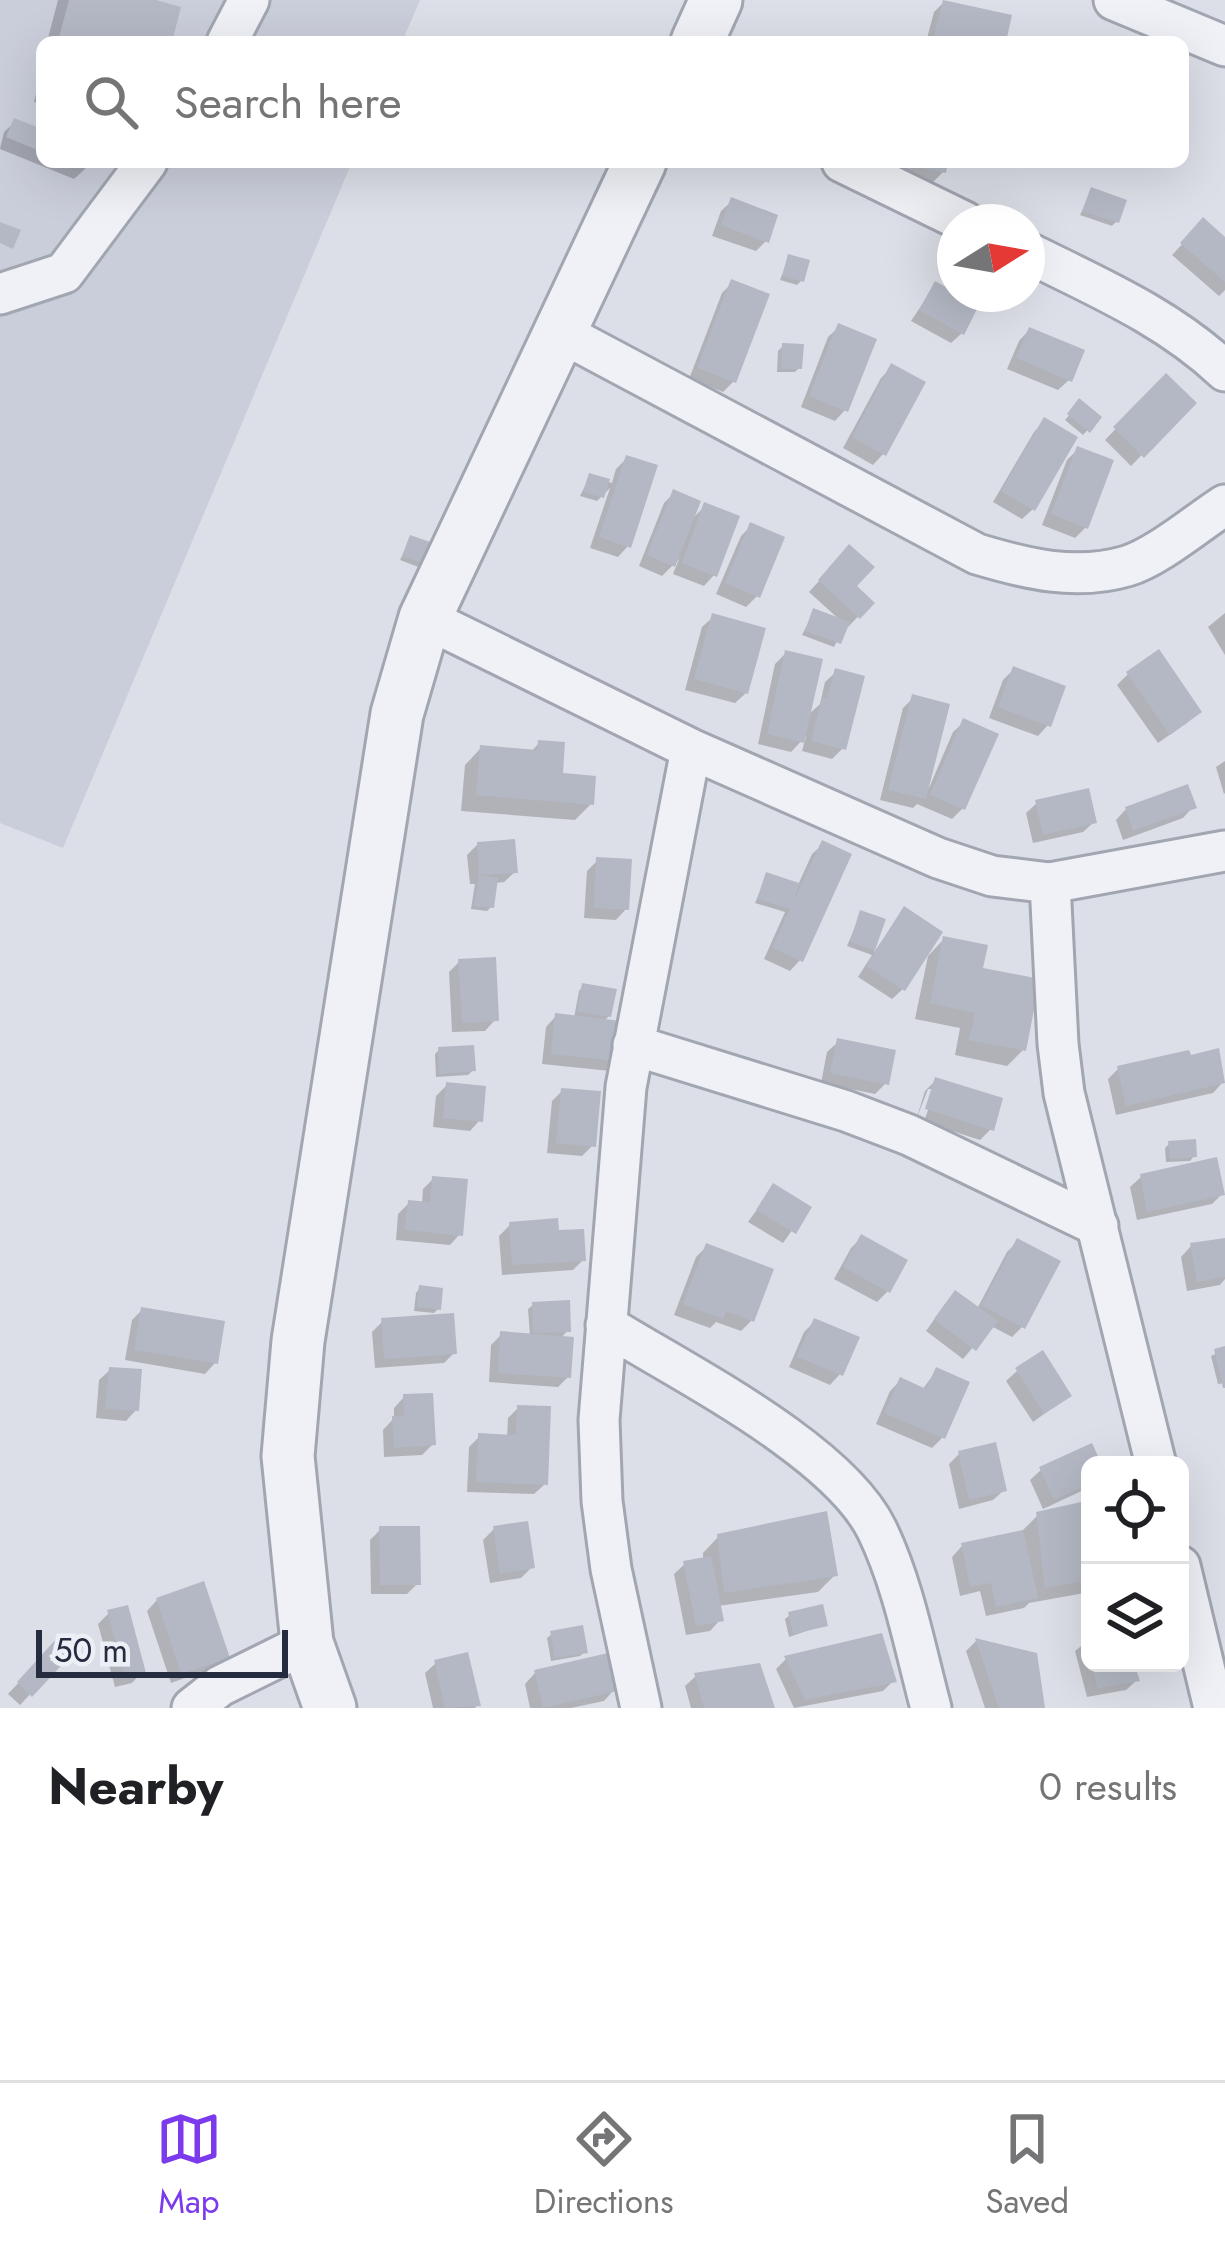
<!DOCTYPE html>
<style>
:root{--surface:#fff;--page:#f2f2f2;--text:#202124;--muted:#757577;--line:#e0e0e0;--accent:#7c3aed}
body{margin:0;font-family:Jost,sans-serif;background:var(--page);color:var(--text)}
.controls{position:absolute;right:36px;bottom:36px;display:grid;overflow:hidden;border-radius:18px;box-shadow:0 12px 48px #0002}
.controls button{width:108px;height:108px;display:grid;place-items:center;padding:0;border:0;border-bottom:3px solid var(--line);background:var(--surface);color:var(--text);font:60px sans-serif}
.compass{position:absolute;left:937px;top:204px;width:108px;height:108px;border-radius:50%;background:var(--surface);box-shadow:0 12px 48px #0002;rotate:79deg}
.scale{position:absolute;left:36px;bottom:30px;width:252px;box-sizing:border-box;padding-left:12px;border:6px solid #252c3f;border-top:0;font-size:33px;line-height:42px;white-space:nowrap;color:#252c3f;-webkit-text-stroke:9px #eceff5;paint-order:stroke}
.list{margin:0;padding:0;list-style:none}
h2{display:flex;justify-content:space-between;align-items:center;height:156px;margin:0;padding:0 48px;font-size:51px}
h2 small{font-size:39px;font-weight:400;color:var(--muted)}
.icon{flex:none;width:66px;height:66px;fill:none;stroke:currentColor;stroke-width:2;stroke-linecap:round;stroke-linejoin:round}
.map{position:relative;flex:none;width:1225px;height:1708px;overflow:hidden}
.search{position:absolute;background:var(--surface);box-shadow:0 12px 48px #0002;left:36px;right:36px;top:36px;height:132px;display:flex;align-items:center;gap:30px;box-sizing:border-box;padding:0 42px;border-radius:18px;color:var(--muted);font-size:45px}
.sheet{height:372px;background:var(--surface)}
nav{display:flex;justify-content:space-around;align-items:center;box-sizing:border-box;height:168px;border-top:3px solid var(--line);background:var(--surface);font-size:33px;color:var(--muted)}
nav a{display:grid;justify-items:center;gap:6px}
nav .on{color:var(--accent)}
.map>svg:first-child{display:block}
.built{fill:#caceda}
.shadow{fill:#0003}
.building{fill:#b3b8c4}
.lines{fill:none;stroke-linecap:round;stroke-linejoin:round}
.minor-casing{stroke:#a1a6b1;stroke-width:45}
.tertiary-casing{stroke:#a1a6b1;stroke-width:57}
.minor{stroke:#eff1f6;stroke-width:39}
.tertiary{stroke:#eff1f6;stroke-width:51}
</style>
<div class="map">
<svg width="1225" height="1708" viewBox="0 0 1225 1708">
<rect width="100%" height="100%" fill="#dcdfe7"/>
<!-- built -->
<path class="built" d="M 0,0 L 420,0 L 402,42 L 42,42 L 42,162 L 352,162 L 63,848 L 0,823 Z"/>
<!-- shadow -->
<path class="shadow" d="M 58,0 L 144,0 L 169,42 L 47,42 Z
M 945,1 L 1009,18 L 1003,42 L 926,42 L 934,12 Z
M 42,69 L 42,103 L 34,102 Z
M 15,122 L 42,133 L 42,162 L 88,162 L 85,169 L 74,179 L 0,149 L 4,132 Z
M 903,162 L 945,162 L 943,172 L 932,183 L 900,176 Z
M 1092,191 L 1116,222 L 1112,226 L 1080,215 Z
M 732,201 L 766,241 L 756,251 L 712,236 L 721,211 Z
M 1203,222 L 1225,241 L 1225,290 L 1219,296 L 1172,255 Z
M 789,257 L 802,280 L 797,285 L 780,280 Z
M 732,283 L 733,382 L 723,392 L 689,379 L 722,293 Z
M 935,285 L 962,333 L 951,343 L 911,321 Z
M 839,327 L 845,410 L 835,421 L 801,407 L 828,337 Z
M 1029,330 L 1069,380 L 1058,390 L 1007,369 L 1019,341 Z
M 783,346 L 799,368 L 795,372 L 777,372 L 778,351 Z
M 892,367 L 883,454 L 873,465 L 843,448 L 881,378 Z
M 1166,377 L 1193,403 L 1131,466 L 1105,440 Z
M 1080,403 L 1098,418 L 1083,435 L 1065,420 Z
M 1044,421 L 1033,509 L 1022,519 L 993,502 L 1034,432 Z
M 1078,449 L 1086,527 L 1075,538 L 1042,525 L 1067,460 Z
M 627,458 L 628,546 L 618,557 L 590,548 L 610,488 L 597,501 L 580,496 L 590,476 L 612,483 L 616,469 Z
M 674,493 L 690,521 L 705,506 L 714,575 L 704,586 L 673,574 L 679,559 L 662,576 L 639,566 L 664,503 Z
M 751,526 L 757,596 L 746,607 L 716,594 L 741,536 Z
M 411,538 L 426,564 L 421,568 L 400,560 Z
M 839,559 L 853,586 L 871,603 L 848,627 L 845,625 L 834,647 L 802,635 L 814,611 L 841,621 L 809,592 Z
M 1225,613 L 1225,655 L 1208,627 Z
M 713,617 L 746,693 L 735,703 L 685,690 L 702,627 Z
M 786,653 L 807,716 L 820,704 L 825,682 L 836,672 L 843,748 L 832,759 L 802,751 L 806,736 L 791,752 L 758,744 L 775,664 Z
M 1014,669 L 1048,725 L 1038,736 L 989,718 L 1003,680 Z
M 1128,674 L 1188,722 L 1158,743 L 1117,685 Z
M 913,698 L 926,787 L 929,788 L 953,732 L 964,722 L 963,808 L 952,819 L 917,804 L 913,808 L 880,800 L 903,708 Z
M 539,743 L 560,776 L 591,804 L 575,820 L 461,811 L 465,765 L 481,748 L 530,753 Z
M 1225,761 L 1225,793 L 1224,794 L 1216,767 Z
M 1037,803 L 1094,822 L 1083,832 L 1033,843 L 1026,813 Z
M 1193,807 L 1183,818 L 1123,840 L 1116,820 L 1126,809 Z
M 478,844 L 515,872 L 504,882 L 495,883 L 491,907 L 487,911 L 471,909 L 475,884 L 470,884 L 467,855 Z
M 823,844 L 800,960 L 790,971 L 764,959 L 785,912 L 755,903 L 767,876 L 798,885 L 812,854 Z
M 597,861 L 626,909 L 616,920 L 584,918 L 587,871 Z
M 904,910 L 903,989 L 892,999 L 858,977 L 872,955 L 847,946 L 861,913 L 882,921 L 874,952 Z
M 944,939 L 979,970 L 1023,1050 L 1007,1066 L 955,1055 L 960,1028 L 915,1019 L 928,956 Z
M 459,962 L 495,1020 L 485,1031 L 452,1032 L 449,972 Z
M 583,986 L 609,1016 L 603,1022 L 620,1072 L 542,1064 L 546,1027 L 556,1016 L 574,1018 L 579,991 Z
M 838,1042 L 886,1083 L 875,1094 L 821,1083 L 827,1052 Z
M 439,1050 L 473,1070 L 468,1075 L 436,1077 L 435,1054 Z
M 1118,1069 L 1223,1082 L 1213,1093 L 1116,1115 L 1108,1079 Z
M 936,1080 L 991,1129 L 980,1140 L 924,1122 L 935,1089 L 928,1089 L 916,1120 L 925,1091 Z
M 447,1085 L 480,1120 L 470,1131 L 433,1127 L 436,1096 Z
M 562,1091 L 593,1145 L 582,1156 L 547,1153 L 552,1101 Z
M 1169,1144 L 1194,1156 L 1190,1161 L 1166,1162 L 1165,1148 Z
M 1141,1177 L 1222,1194 L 1212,1204 L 1137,1220 L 1130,1187 Z
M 433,1179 L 460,1234 L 450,1245 L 396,1240 L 398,1214 L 409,1203 L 422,1204 L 423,1189 Z
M 774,1186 L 808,1208 L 783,1243 L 748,1222 Z
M 510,1225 L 556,1234 L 583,1260 L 573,1270 L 502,1275 L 499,1236 Z
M 862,1237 L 888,1291 L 877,1302 L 834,1279 L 851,1248 Z
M 1017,1242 L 1022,1327 L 1012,1337 L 991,1326 L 963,1359 L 926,1331 L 945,1304 L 977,1309 L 1007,1252 Z
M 707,1246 L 751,1321 L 741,1331 L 716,1322 L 710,1328 L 674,1315 L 696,1257 Z
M 1191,1246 L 1225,1246 L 1225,1279 L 1220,1285 L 1187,1291 L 1181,1257 Z
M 420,1288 L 439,1308 L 434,1313 L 414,1311 L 416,1293 Z
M 533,1305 L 568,1330 L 560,1339 L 568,1377 L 558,1387 L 489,1382 L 491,1345 L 502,1334 L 530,1336 L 528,1309 Z
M 142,1310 L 215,1363 L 205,1374 L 125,1360 L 132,1320 Z
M 383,1321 L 454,1353 L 444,1363 L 375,1368 L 372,1332 Z
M 815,1321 L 840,1374 L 830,1385 L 789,1367 L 804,1332 Z
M 1225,1349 L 1225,1383 L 1218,1384 L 1211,1356 Z
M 110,1370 L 136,1410 L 126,1421 L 96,1418 L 99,1380 Z
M 937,1370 L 942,1438 L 932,1448 L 876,1424 L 890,1391 L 900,1381 L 922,1390 Z
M 1017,1371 L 1069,1396 L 1033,1422 L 1006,1381 Z
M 404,1397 L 433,1444 L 422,1455 L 384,1457 L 383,1430 L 394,1418 L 394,1408 Z
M 518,1408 L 545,1484 L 534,1494 L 467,1492 L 469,1447 L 479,1437 L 507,1438 L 508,1418 Z
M 1090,1447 L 1098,1465 L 1090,1465 L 1090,1487 L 1043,1509 L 1030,1480 L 1041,1470 Z
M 959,1454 L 1004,1490 L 993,1500 L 959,1509 L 949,1464 Z
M 1090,1503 L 1090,1592 L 1029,1603 L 1024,1608 L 986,1616 L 980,1591 L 960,1596 L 952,1557 L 962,1546 L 1021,1532 L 1038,1515 Z
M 381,1529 L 418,1583 L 407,1594 L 371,1594 L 370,1540 Z
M 494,1529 L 532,1567 L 521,1578 L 490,1583 L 483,1540 Z
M 719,1536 L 835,1575 L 818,1592 L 718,1606 L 720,1620 L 710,1631 L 686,1635 L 674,1574 L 685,1564 L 703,1560 L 703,1553 Z
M 157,1600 L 226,1657 L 216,1667 L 171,1683 L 147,1611 Z
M 109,1613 L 142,1672 L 132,1683 L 115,1687 L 98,1624 Z
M 790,1615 L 824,1625 L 789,1637 L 785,1619 Z
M 552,1634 L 585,1652 L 580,1656 L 551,1661 L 547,1638 Z
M 1090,1639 L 1090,1663 L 1131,1663 L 1137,1680 L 1126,1690 L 1087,1697 L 1075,1651 Z
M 976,1641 L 1042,1708 L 985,1708 L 966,1651 Z
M 57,1642 L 69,1653 L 20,1705 L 8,1694 Z
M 786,1659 L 893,1681 L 883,1691 L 794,1708 L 776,1669 Z
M 436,1663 L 477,1705 L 475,1708 L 433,1708 L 425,1673 Z
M 535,1673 L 614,1690 L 604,1701 L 571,1708 L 530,1708 L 525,1684 Z
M 696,1676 L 772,1708 L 691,1708 L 685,1686 Z"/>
<!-- building -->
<path class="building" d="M 69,0 L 156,0 L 181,7 L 172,42 L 61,42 L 58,41 Z
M 943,0 L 1012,15 L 1006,42 L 933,39 Z
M 14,118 L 42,129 L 42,152 L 6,137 Z
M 910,162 L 948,162 L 946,173 L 909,166 Z
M 1091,187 L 1127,200 L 1119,223 L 1082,211 Z
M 731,197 L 778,215 L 769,243 L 721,225 Z
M 1203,217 L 1225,237 L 1225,282 L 1180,243 Z
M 0,222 L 21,230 L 13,249 L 0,243 Z
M 788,254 L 810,260 L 804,282 L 782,276 Z
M 731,279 L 770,294 L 736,383 L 697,368 Z
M 935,281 L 979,305 L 964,335 L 919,310 Z
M 838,323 L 877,339 L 848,412 L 809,396 Z
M 1029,327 L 1085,350 L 1072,382 L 1016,358 Z
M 782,343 L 804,344 L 802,369 L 781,369 Z
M 891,363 L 926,382 L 886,456 L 852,437 Z
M 1166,373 L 1197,403 L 1144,458 L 1113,427 Z
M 1079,398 L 1102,417 L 1090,433 L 1067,414 Z
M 1044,417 L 1078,437 L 1035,511 L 1001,491 Z
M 1077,446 L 1114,460 L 1088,529 L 1051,514 Z
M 626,455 L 658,465 L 631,548 L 599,537 Z
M 589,473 L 610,479 L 604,498 L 583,492 Z
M 673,489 L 701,501 L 675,567 L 647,555 Z
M 704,502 L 740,516 L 717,577 L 682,563 Z
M 750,522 L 785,537 L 760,598 L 725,583 Z
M 410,535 L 436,544 L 428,565 L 402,556 Z
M 849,544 L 875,567 L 857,586 L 875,603 L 860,619 L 818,580 Z
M 813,608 L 850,622 L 841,644 L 805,631 Z
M 712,613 L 766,628 L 748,694 L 694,679 Z
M 1159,649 L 1202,712 L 1170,735 L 1126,672 Z
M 785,650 L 823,659 L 804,743 L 767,734 Z
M 1013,666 L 1066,686 L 1051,727 L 998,707 Z
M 835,668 L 865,676 L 846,750 L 811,741 L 822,697 L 827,698 Z
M 912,694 L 950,704 L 926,799 L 888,790 Z
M 963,718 L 999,734 L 965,810 L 930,795 Z
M 538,740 L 565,742 L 563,773 L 596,776 L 594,805 L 476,795 L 480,745 L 537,750 Z
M 1188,784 L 1197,808 L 1133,831 L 1125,807 Z
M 1089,788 L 1097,823 L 1043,835 L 1035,800 Z
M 515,839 L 518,873 L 479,875 L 477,842 Z
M 822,840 L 852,854 L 803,962 L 772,948 L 790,909 L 757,899 L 766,872 L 799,883 L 793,902 Z
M 596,857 L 632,859 L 629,910 L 594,908 Z
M 479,875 L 498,878 L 494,908 L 474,906 Z
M 904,906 L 943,932 L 905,991 L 866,966 Z
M 860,910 L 886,919 L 875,950 L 850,942 Z
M 943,936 L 988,945 L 983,968 L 1040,979 L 1026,1051 L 969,1040 L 975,1013 L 930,1003 Z
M 496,957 L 499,1021 L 462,1023 L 458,959 Z
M 582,983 L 617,989 L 611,1017 L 577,1012 Z
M 555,1013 L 637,1023 L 633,1063 L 551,1054 Z
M 837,1038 L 896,1050 L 889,1085 L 830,1073 Z
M 474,1045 L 476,1071 L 439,1074 L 438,1047 Z
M 1219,1048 L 1225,1083 L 1126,1106 L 1117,1066 L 1189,1050 L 1191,1055 Z
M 935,1077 L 1003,1098 L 994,1131 L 925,1109 Z
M 446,1082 L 486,1086 L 483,1122 L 443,1118 Z
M 561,1088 L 601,1091 L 596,1147 L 556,1143 Z
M 1196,1139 L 1197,1157 L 1170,1159 L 1168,1141 Z
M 1217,1157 L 1225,1195 L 1147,1212 L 1140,1174 Z
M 432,1176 L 468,1179 L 463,1236 L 405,1230 L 408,1200 L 430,1202 Z
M 773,1183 L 812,1207 L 796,1234 L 756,1210 Z
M 558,1218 L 559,1230 L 584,1229 L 586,1261 L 512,1265 L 509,1222 Z
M 861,1234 L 908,1260 L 890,1293 L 843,1267 Z
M 1017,1238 L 1061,1261 L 1025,1329 L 981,1305 Z
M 1225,1238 L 1225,1277 L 1197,1282 L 1190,1243 Z
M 706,1243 L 774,1269 L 754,1322 L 726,1311 L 723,1319 L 683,1304 Z
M 419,1285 L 443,1288 L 441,1310 L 417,1307 Z
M 955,1290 L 998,1321 L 976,1351 L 934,1319 Z
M 570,1300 L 571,1332 L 533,1333 L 532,1302 Z
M 141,1307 L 225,1321 L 218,1364 L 134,1350 Z
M 454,1313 L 457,1354 L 384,1359 L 381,1318 Z
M 814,1318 L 860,1337 L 843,1376 L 797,1357 Z
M 500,1331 L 574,1337 L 571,1378 L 498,1373 Z
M 1225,1346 L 1225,1388 L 1223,1388 L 1214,1349 Z
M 1043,1350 L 1072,1396 L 1044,1414 L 1015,1368 Z
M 109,1367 L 142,1369 L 139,1411 L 105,1409 Z
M 936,1367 L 970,1382 L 945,1439 L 884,1413 L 900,1377 L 926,1389 Z
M 433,1393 L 436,1445 L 394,1448 L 392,1416 L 404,1415 L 403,1394 Z
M 517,1405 L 551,1406 L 548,1485 L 476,1482 L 478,1433 L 516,1435 Z
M 996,1442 L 1007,1491 L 969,1500 L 958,1451 Z
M 1092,1443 L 1102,1465 L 1090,1465 L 1090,1484 L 1054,1500 L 1039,1467 Z
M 1090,1500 L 1090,1580 L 1045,1588 L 1036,1512 Z
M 827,1511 L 838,1576 L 724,1593 L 717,1534 Z
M 528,1521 L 535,1568 L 500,1574 L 493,1526 Z
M 379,1526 L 420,1526 L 421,1585 L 380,1585 Z
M 1023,1530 L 1038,1598 L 996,1607 L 991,1583 L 970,1587 L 961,1543 Z
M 711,1556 L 724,1621 L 696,1626 L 683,1561 Z
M 204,1581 L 230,1658 L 181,1674 L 156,1598 Z
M 823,1604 L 828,1626 L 793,1634 L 788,1612 Z
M 128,1605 L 146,1673 L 125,1678 L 107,1610 Z
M 583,1625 L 588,1653 L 555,1658 L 550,1631 Z
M 882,1633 L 897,1682 L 805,1700 L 784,1656 Z
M 57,1638 L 73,1653 L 32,1697 L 17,1682 Z
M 975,1638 L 1037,1653 L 1045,1708 L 999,1708 Z
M 468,1652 L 481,1706 L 445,1708 L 434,1660 Z
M 608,1653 L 617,1691 L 543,1708 L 534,1670 Z
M 760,1663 L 775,1708 L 704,1708 L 694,1673 Z
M 1091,1663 L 1134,1663 L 1140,1681 L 1098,1688 Z"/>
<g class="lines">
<!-- minor casing -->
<g class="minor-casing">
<path id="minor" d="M 1114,0 L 1225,46
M 227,42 L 249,0
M 842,162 L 965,222
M 1027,252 C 1097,287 1168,317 1225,371
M 0,294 L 64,273 L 147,162
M 558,331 L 977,554 C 1027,569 1076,581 1127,566 C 1157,557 1197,523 1225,505
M 425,618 L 691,749 L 938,858 L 992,876 L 1050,883 L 1225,851
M 1050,883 L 1058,1044 L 1064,1093 L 1156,1465
M 633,1045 L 846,1111 L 909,1135 L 1098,1226
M 606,1325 C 683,1373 838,1450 877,1530 C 904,1586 915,1649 931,1708
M 1180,1566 L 1214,1708
M 192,1708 L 220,1686 L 307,1643
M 641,1708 L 611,1569 L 602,1501 L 599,1420 L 626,1087 L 691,749"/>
</g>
<!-- tertiary casing -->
<g class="tertiary-casing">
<path id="tertiary" d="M 697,42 L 716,0
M 330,1708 L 307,1643 L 288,1456 L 298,1341 L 397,714 L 425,618 L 640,162"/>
</g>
<!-- minor -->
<use href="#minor" class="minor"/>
<!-- tertiary -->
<use href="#tertiary" class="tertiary"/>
</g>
</svg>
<div class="controls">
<button><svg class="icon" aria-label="locate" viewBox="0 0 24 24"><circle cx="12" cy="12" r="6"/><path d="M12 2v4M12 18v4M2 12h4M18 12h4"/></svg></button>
<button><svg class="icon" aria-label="layers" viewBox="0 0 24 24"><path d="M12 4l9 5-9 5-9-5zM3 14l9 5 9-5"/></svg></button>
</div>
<svg class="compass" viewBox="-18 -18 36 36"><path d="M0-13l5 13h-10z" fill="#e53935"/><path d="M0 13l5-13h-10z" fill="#757577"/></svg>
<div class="scale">50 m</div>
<div class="search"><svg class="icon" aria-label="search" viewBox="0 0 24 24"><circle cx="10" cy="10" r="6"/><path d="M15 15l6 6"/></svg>Search here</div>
</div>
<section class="sheet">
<h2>Nearby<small>0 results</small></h2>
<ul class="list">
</ul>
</section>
<nav>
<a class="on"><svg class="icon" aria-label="map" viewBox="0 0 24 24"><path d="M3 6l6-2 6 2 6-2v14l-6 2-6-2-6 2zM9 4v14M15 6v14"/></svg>Map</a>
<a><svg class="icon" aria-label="directions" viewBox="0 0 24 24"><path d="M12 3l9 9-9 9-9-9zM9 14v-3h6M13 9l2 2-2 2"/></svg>Directions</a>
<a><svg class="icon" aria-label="saved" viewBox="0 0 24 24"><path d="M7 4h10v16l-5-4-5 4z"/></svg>Saved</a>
</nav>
